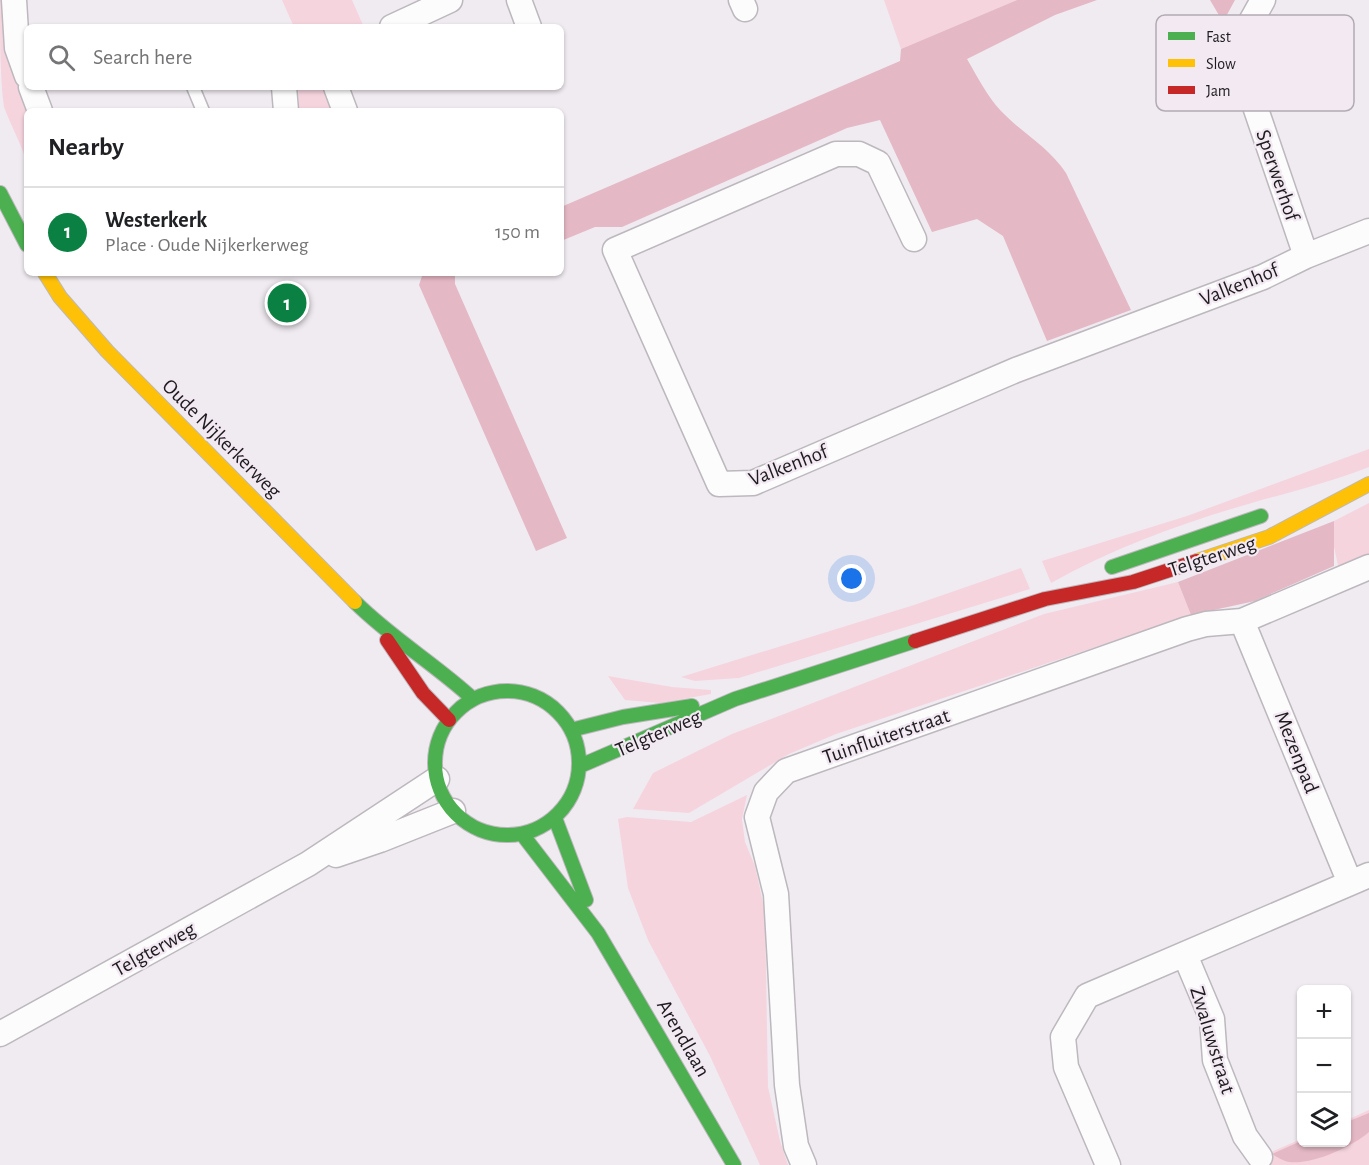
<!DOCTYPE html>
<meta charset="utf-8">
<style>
:root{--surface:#fff;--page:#f2f2f2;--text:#202124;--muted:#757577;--line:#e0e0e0;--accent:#0b8043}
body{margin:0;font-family:"Alegreya Sans",sans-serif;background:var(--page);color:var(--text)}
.controls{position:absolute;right:18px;bottom:18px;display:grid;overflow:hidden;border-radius:9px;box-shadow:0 2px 4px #0004}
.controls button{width:54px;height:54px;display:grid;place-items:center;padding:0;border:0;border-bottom:2px solid var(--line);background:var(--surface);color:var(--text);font:30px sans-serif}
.you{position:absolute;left:852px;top:579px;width:21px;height:21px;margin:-15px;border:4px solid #fff;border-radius:50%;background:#1a73e8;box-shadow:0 0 0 9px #1a73e833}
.badge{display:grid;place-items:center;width:39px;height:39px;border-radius:50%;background:var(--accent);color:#fff;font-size:20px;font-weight:700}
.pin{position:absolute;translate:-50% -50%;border:3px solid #fff;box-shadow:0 2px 6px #0006}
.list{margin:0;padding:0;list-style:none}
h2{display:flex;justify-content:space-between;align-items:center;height:78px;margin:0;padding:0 24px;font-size:26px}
h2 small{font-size:20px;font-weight:400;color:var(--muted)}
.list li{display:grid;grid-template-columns:39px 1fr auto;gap:18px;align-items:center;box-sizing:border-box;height:90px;padding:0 24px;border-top:2px solid var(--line)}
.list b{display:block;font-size:22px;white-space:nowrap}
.list p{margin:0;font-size:20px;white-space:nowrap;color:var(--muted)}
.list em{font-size:20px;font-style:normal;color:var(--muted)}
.icon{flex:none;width:33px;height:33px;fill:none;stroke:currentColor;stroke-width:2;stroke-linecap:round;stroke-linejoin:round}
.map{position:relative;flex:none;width:1369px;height:1165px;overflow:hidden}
.search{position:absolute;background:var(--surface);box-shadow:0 2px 4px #0004;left:24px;top:24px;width:540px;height:66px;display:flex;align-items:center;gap:15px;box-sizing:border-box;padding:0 21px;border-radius:9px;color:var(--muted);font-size:22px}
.panel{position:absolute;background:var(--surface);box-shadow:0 2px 4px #0004;left:24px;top:108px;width:540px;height:168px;border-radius:9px}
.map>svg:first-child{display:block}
.green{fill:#f5d4de}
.forest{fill:#e4b8c5}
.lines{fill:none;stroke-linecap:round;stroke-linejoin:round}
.lane-casing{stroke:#bcb8bd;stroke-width:15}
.street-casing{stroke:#bcb8bd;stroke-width:27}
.fast-casing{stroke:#bcb8bd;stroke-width:16}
.slow-casing{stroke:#bcb8bd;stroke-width:16}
.jam-casing{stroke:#bcb8bd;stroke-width:16}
.lane{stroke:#fdfcfd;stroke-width:12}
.street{stroke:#fdfcfd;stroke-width:24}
.fast{stroke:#4caf50;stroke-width:14}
.slow{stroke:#ffc107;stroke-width:14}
.jam{stroke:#c62828;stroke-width:14}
.labels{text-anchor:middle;stroke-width:4.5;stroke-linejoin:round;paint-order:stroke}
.street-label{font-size:21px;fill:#1e1b1e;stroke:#f2e9f3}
.key{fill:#f2e9f3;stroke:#b2abb3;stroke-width:1.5}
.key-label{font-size:16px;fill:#1e1b1e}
</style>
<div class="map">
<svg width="1369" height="1165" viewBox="0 0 1369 1165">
<rect width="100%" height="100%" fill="#f0ebf1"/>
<!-- green -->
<path class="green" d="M 0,0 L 10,0 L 31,111 L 27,111 L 27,163 C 21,143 11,126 4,107 C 0,78 0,31 0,0 Z
M 282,0 L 352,0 L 363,25 L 358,27 L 294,27 Z
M 884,0 L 1017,0 L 901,49 Z
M 323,87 L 335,111 L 299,111 L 298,87 Z
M 1369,449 L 1369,467 C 1331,482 1294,491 1255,502 C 1185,522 1115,547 1051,583 L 1042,561 L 1187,516 Z
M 1369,503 L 1369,557 L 1339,570 L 1333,542 L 1334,521 Z
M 1021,568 L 1030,589 L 739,678 L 695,681 L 681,677 L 914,605 Z
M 1178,582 L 1191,615 L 836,734 L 789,754 L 689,813 L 633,809 L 653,773 L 732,734 L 1044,614 Z
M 608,676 L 672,687 L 711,690 L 711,694 L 660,703 L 625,700 Z
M 747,795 L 742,819 L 745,842 L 755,866 L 765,912 L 768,1087 L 780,1141 L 788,1165 L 760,1165 L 710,1056 L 648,940 L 628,888 L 618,819 L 627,817 L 691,822 Z
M 1369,1110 L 1369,1165 L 1264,1165 L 1260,1157 L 1301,1139 L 1302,1142 L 1346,1142 L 1347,1120 Z"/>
<!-- forest -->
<path class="forest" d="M 1017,0 L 1097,0 L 1055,15 L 967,59 C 977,76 987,96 1001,111 C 1022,133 1049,147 1066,173 L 1131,310 L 1047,341 L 1003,236 L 977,219 L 932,232 L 880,120 L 847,128 L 622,227 L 595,227 L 561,241 L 561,207 L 900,61 L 901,49 Z
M 1210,0 L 1235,0 L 1223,22 Z
M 423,273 L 461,273 L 455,276 L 455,284 L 567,538 L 536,551 L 419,285 Z
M 1334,521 L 1334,566 L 1255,601 L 1191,615 L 1178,582 Z
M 1369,1113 L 1369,1132 C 1352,1147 1312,1165 1289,1162 C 1283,1161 1277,1157 1272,1154 L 1301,1141 L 1346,1142 L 1347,1122 Z"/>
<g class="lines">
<!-- lane casing -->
<g class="lane-casing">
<path id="lane" d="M 193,87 L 203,111"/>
</g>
<!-- street casing -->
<g class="street-casing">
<path id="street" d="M 14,0 L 17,48 L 27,76
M 519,0 L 529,27
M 741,0 L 745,9
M 1263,0 L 1231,57 L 1247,83 L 1306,256
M 392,27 L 450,0
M 31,87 L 40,111
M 284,87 L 286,111
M 336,87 L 345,111
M 914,239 L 878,163 L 859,154 L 836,154 L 615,250 L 719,484 L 753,483 L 1016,370 L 1263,277 L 1306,256 L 1369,231
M 1242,621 L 1350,883
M 336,855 L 380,840 L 453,811
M 1185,955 L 1212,1019 L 1215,1060 L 1245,1136 L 1260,1157
M 0,1034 L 308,864 L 437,779
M 804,1165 L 796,1146 L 787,1085 L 776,894 L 757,817 L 766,792 L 786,771 L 1187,629 L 1206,624 L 1242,621 L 1369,567
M 1108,1165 L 1066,1067 L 1063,1037 L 1087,996 L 1369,875"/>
</g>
<!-- fast casing -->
<g class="fast-casing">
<path id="fast" d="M 0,193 L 27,245
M 1112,567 L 1261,516
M 355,602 C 391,638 435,664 473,699
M435 763a72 72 0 1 1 144 0a72 72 0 1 1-144 0Z
M 571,730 L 623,717 L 692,706
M 580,766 L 735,699 L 915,641
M 555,818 L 586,900
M 522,834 L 598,933 L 734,1165"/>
</g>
<!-- slow casing -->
<g class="slow-casing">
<path id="slow" d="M 45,273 L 60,297 L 107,351 L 355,602
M 1197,561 L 1269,537 L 1369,484"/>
</g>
<!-- jam casing -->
<g class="jam-casing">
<path id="jam" d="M 387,640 L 423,693 L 449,720
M 915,641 L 1045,599 L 1133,582 L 1197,561"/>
</g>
<!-- lane -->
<use href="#lane" class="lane"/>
<!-- street -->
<use href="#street" class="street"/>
<!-- fast -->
<use href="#fast" class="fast"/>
<!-- slow -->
<use href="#slow" class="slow"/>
<!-- jam -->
<use href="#jam" class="jam"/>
</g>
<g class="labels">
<!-- street labels -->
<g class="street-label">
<text transform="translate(1278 175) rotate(71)" y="7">Sperwerhof</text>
<text transform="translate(1239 284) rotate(-22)" y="7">Valkenhof</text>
<text transform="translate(222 438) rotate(45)" y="7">Oude Nijkerkerweg</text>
<text transform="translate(788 465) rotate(-21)" y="7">Valkenhof</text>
<text transform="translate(1212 556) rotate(-18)" y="7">Telgterweg</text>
<text transform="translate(658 733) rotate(-23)" y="7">Telgterweg</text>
<text transform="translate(886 736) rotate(-19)" y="7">Tuinfluiterstraat</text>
<text transform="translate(1297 752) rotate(68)" y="7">Mezenpad</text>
<text transform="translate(154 949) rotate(-29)" y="7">Telgterweg</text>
<text transform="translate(684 1038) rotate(60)" y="7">Arendlaan</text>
<text transform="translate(1213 1040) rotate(73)" y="7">Zwaluwstraat</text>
</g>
</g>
<!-- legend -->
<rect x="1156" y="15" width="198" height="96" rx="9" class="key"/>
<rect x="1168" y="32" width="27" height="8" fill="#4caf50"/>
<rect x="1168" y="59" width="27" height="8" fill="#ffc107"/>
<rect x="1168" y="86" width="27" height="8" fill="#c62828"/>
<g class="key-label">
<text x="1206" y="42">Fast</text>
<text x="1206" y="69">Slow</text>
<text x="1206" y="96">Jam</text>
</g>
</svg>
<div class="controls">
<button>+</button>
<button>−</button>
<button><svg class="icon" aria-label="layers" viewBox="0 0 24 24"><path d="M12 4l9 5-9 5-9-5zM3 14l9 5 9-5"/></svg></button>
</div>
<div class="you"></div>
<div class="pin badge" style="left:287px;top:303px">1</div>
<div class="search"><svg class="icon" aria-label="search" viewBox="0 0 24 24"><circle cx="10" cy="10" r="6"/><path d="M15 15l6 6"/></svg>Search here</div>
<section class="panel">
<h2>Nearby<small></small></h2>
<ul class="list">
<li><span class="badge">1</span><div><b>Westerkerk</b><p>Place · Oude Nijkerkerweg</p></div><em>150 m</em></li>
</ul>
</section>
</div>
